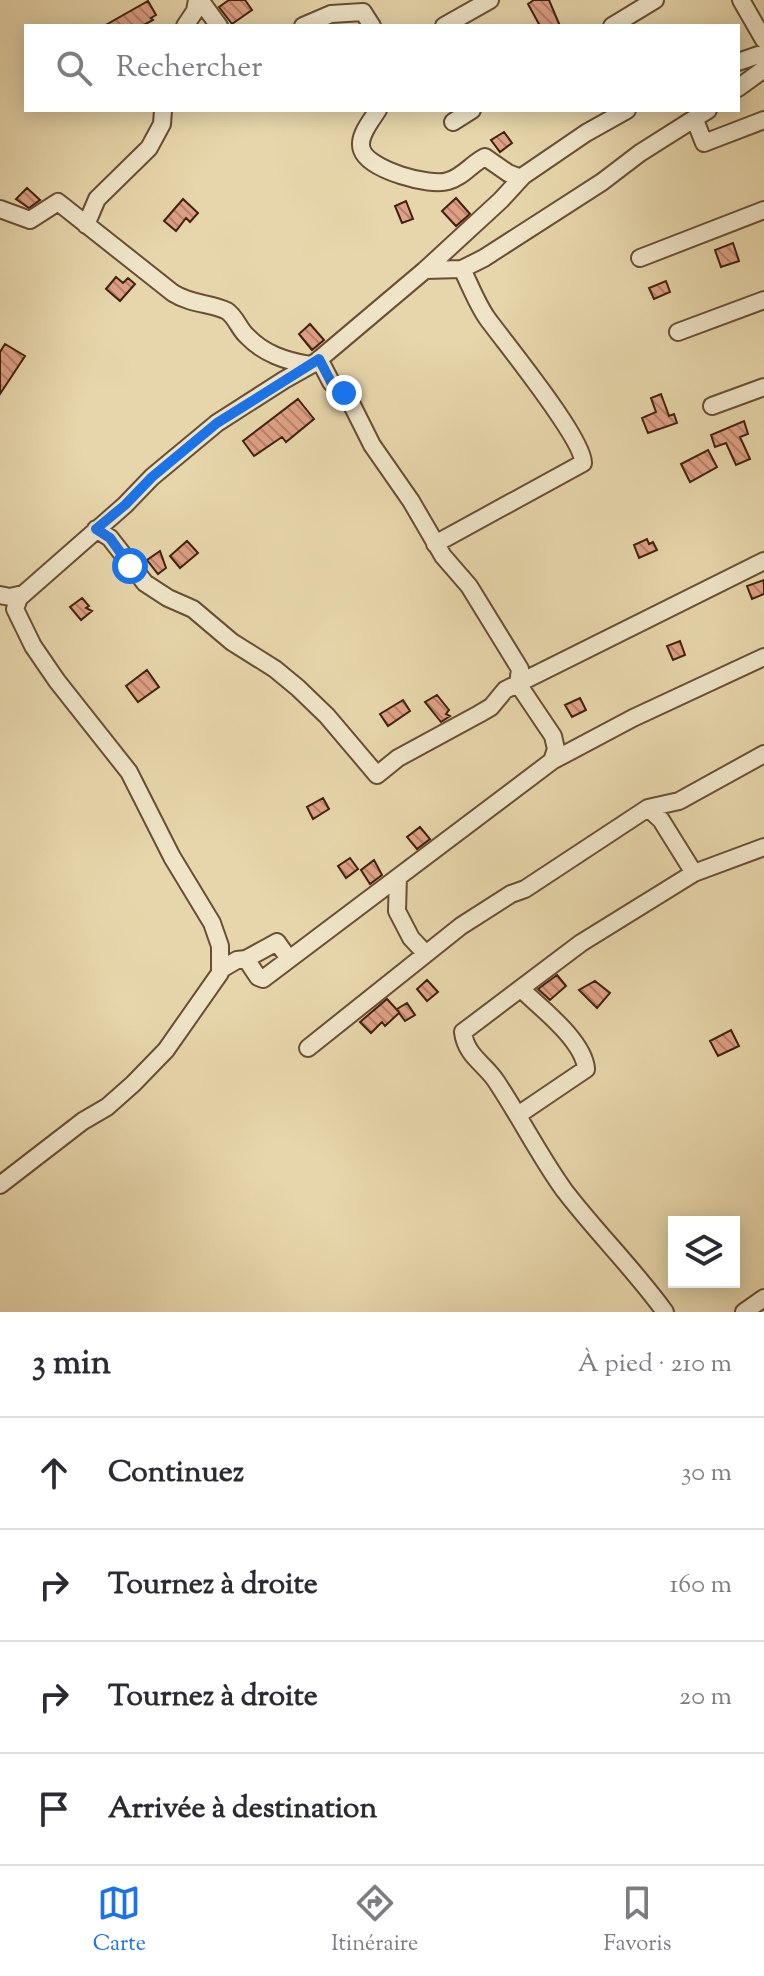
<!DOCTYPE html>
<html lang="fr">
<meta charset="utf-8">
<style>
:root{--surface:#fff;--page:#f2f2f3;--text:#2b2b33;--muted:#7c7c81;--line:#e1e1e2;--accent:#1a73e8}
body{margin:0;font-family:"Sorts Mill Goudy",serif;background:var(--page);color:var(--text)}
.controls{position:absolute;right:24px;bottom:24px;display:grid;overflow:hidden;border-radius:0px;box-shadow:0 4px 20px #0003}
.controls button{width:72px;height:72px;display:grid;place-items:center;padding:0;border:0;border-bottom:2px solid var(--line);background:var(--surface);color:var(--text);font:40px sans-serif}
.stop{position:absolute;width:24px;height:24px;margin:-18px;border:6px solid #1a73e8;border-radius:50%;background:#fff}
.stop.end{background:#1a73e8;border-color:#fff;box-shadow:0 2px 8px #0008}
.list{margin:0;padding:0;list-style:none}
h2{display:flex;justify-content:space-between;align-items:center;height:104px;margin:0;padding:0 32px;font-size:34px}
h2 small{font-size:26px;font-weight:400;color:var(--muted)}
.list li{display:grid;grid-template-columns:52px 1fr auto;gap:24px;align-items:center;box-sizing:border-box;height:112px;padding:0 32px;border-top:2px solid var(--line)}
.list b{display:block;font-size:30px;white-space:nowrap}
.list em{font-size:26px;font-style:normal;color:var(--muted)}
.icon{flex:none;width:44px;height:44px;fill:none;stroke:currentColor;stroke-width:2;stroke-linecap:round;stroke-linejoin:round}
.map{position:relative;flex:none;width:764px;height:1312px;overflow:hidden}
.search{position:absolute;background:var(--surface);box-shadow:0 4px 20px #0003;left:24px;right:24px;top:24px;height:88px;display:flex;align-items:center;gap:20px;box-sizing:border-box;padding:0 28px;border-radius:0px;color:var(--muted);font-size:30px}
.sheet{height:552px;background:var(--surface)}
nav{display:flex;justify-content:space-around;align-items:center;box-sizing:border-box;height:112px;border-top:2px solid var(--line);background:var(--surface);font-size:22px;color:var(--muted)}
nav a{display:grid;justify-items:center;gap:4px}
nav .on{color:var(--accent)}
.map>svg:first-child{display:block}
.building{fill:url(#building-back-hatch);stroke:#3f210d;stroke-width:2}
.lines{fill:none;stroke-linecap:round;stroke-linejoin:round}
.minor-casing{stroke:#694e34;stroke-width:20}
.minor{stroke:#efe4c8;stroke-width:16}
.route{stroke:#1a73e8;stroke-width:10}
</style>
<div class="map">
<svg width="764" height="1312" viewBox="0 0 764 1312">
<defs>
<pattern id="building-back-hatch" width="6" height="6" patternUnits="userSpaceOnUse" patternTransform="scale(2)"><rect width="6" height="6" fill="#dfa085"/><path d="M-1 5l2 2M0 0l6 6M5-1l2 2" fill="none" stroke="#b6826b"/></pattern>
</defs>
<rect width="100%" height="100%" fill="#e7d6ab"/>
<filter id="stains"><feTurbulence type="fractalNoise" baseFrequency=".0025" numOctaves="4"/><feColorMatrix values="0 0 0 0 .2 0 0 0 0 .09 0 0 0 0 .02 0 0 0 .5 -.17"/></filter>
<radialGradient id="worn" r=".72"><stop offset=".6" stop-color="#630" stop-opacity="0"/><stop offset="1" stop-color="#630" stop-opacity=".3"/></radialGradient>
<!-- building -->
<path class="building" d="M 229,0 L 245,0 L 252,10 L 232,24 L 219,7 Z
M 534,0 L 549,0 L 560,26 L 540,26 L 528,4 Z
M 148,1 L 156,15 L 151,18 L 153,20 L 142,26 L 104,26 Z
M 504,132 L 512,143 L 500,152 L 491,140 Z
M 27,188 L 40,200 L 29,208 L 16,199 Z
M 456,198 L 470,214 L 456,226 L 442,211 Z
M 183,199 L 198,213 L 190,222 L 186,218 L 176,231 L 164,221 Z
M 406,201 L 413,219 L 402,223 L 395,206 Z
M 733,243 L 739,261 L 721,267 L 715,250 Z
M 116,277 L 123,283 L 128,278 L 135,284 L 120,301 L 106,289 Z
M 666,281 L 670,292 L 654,299 L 649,288 Z
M 310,324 L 324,340 L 312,350 L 299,334 Z
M 5,344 L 25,356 L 0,394 L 0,352 Z
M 661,394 L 669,416 L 674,414 L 677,423 L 648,433 L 642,418 L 656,412 L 651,398 Z
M 298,399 L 314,419 L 286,442 L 282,437 L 254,456 L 243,441 Z
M 744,421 L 748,434 L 740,437 L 750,459 L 736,465 L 726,443 L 715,447 L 711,435 Z
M 708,450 L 717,467 L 690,482 L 681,464 Z
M 647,539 L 649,544 L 653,542 L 657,550 L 639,558 L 634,545 Z
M 187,541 L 198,553 L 180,568 L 170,556 Z
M 160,551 L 166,568 L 158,574 L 147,560 Z
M 764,580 L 764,594 L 752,599 L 747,586 Z
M 82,598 L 89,606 L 86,608 L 92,611 L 81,620 L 70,607 Z
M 680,641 L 685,655 L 673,660 L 667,646 Z
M 147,670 L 159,687 L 138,702 L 126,686 Z
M 437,695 L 449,710 L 446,714 L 450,716 L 441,722 L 425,702 Z
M 580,698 L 586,710 L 572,717 L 565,705 Z
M 403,700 L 410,711 L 388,726 L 380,714 Z
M 323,798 L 329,809 L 313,819 L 307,807 Z
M 420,827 L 430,839 L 417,849 L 407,837 Z
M 350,858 L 358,869 L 346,878 L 338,866 Z
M 374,860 L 382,875 L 370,884 L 361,870 Z
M 557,975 L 566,986 L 550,1000 L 538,989 Z
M 427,980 L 438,992 L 427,1001 L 417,989 Z
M 595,981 L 610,993 L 597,1008 L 579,990 Z
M 387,999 L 399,1012 L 397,1009 L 407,1003 L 415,1015 L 405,1021 L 399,1013 L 385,1026 L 382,1022 L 371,1033 L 360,1022 Z
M 731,1030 L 739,1046 L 718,1056 L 710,1041 Z"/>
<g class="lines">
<!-- minor casing -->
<g class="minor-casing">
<path id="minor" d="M 200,0 L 219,26
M 741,0 L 764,40
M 185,26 L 195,11 L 197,0
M 303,26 L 331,14 L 363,12 L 372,26
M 444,26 L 490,0
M 612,26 L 655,0
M 738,62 L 764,53
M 738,88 L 764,69
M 378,110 C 371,121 357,137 362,150 C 369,170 430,187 448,181 C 463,177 471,164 485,157 L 508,173 L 521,178
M 695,120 L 704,143 L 764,120
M 453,122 L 472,110
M 0,209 L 30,220 L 58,202 L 173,293 C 192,305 212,303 227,311 C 236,317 239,329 247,336 C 264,354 286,361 310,365
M 86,225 L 97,199 L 149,148 L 162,124 L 163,110
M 640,258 L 764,210
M 425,270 L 501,200 L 523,176 L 586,133 L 627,110
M 678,332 L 764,300
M 319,359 L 331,382 L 352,405 L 372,445 L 411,501 L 443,556 L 469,586 L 520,669 L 518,684 L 553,736 L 556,749 L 552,761
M 712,406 L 764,387
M 96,529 L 110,538 L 145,583 L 168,598 L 193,609 L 232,642 L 275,669 L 298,688 L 327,716 L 377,775 L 398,758 L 479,714 L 491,707 L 505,690 L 764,561
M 435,544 L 583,463 C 584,439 505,343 487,318 C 477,304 470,285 462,269
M 0,595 L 10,597 L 23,594
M 648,808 L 661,820 L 694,873
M 398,877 L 397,911 L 411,938 L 426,954
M 246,959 L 277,942 L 289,959
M 220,970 L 237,960 L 246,959 L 258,977 L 263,979 L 552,761 L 633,718 L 764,657
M 308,1048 L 461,926 L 511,894 L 525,889 L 648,808 L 679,801 L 764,754
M 518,1115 L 586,1069 C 584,1041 541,1008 521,989
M 0,1185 L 83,1121 L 107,1107 L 133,1084 L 166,1050 L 220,973 L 220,946 L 212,923 L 172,857 L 129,772 L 57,681 L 33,646 L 15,609 L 19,598 L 125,505 L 152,477 L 217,423 L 284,380 L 316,362 L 425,270 L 462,269 L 484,258 L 602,182 L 640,153 L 708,110
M 665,1312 C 634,1269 596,1232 564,1190 C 539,1155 520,1117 496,1081 C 484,1063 466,1056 463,1032 L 581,943 L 694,873 L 764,847
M 744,1312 L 764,1298"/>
</g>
<!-- minor -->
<use href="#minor" class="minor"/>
</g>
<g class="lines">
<!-- route -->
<path class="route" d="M 130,566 L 110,538 L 96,529 L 125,505 L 152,477 L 217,423 L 319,359 L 331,382 L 344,393"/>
</g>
<rect width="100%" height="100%" filter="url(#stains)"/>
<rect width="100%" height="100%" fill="url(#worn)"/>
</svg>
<div class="controls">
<button><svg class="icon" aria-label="layers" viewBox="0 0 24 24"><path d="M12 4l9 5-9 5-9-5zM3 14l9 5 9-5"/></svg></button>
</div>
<div class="stop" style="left:130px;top:566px"></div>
<div class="stop end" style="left:344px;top:393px"></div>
<div class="search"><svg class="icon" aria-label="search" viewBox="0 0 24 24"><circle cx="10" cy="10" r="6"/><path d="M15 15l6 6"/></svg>Rechercher</div>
</div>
<section class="sheet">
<h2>3 min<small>À pied · 210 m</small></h2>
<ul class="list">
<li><svg class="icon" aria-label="ahead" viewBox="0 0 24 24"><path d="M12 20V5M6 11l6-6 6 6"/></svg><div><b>Continuez</b></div><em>30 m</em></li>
<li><svg class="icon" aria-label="right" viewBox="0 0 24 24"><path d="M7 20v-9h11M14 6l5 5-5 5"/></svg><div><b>Tournez à droite</b></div><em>160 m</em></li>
<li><svg class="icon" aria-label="right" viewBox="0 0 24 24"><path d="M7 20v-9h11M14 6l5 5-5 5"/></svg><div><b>Tournez à droite</b></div><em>20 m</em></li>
<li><svg class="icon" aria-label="arrive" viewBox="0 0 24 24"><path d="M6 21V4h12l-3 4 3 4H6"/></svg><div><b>Arrivée à destination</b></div></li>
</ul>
</section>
<nav>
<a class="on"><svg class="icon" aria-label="map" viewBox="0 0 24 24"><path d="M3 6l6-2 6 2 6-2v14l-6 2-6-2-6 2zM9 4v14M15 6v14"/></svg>Carte</a>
<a><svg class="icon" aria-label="directions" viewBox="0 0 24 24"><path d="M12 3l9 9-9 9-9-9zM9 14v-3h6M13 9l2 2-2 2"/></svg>Itinéraire</a>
<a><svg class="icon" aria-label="saved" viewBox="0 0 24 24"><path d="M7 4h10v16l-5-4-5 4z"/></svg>Favoris</a>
</nav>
